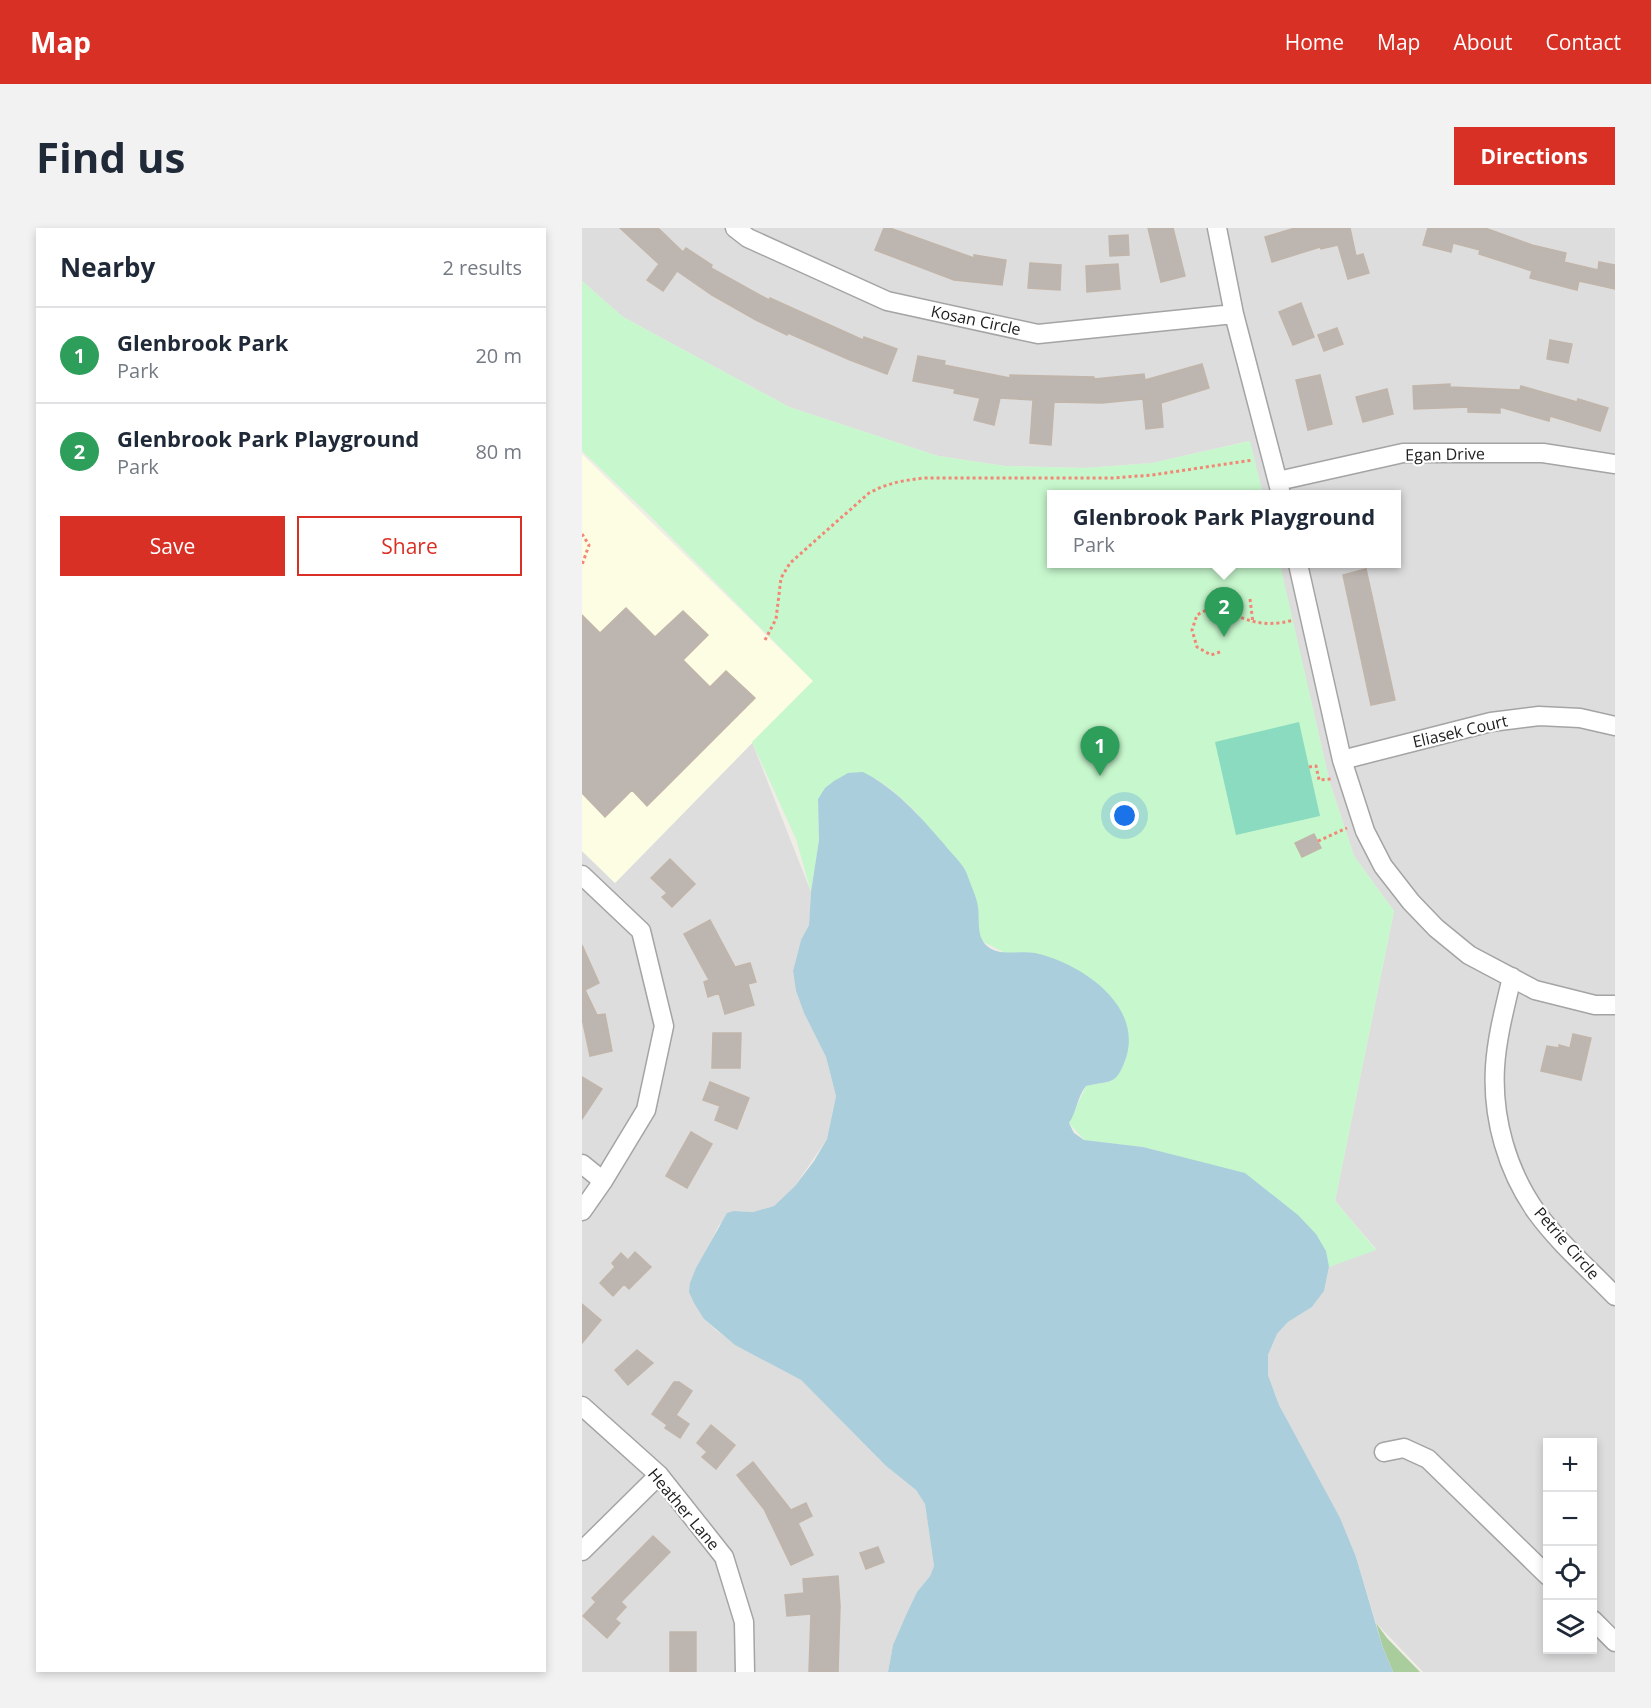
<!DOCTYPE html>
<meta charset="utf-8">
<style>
:root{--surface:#fff;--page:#f2f2f3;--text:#1f2937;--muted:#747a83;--line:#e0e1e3;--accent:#d93025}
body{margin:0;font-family:"Open Sans",sans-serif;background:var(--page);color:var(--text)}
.controls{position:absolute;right:18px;bottom:18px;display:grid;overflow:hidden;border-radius:0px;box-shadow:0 3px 9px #0003}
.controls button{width:54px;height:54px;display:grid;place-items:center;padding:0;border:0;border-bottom:2px solid var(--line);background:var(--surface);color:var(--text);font:30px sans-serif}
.you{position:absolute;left:543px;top:588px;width:21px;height:21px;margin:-15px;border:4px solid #fff;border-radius:50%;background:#1a73e8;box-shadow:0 0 0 9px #1a73e833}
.badge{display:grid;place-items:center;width:39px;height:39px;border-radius:50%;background:var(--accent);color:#fff;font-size:20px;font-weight:700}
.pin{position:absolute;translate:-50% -50px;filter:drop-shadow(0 2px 3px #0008)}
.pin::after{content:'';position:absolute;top:32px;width:21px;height:18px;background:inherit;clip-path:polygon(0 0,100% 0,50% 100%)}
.popup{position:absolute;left:465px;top:262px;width:354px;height:78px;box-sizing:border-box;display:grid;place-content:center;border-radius:0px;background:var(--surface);filter:drop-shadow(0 2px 4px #0005);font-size:20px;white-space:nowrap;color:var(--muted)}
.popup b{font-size:22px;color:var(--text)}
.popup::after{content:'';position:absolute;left:50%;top:100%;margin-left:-12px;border:12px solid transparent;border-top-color:var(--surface)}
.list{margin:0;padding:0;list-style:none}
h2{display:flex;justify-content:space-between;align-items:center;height:78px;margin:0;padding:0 24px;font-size:26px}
h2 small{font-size:20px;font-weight:400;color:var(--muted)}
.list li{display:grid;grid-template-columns:39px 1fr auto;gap:18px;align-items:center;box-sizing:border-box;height:96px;padding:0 24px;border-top:2px solid var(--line)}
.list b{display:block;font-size:22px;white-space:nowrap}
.list p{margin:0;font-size:20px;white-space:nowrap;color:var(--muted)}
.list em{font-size:20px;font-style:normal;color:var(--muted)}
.actions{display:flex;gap:12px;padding:18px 24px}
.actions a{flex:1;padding:14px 0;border:2px solid var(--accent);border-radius:0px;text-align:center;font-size:21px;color:var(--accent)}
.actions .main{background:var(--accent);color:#fff}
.icon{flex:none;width:33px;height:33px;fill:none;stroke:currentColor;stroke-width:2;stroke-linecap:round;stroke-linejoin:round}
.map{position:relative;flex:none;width:1033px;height:1444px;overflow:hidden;border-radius:0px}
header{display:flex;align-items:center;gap:36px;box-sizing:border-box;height:84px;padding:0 30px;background:var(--accent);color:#fff}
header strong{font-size:28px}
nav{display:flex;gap:33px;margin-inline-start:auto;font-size:21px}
.intro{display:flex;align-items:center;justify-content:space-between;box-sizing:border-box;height:144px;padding:0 36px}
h1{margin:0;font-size:42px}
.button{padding:15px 27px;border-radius:0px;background:var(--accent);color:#fff;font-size:21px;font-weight:700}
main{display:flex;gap:36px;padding:0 36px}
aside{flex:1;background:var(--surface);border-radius:0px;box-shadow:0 3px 9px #0003}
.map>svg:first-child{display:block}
.residential{fill:#dedddd;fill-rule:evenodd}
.education{fill:#fcfde3}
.forest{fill:#aacd9e}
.park{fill:#c7f7cd}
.pitch{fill:#8adbbf}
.water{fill:#aacedb}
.building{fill:#bdb6b0;stroke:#c1b5aa;stroke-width:1.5}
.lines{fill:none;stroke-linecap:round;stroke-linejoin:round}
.street-casing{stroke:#a4a4a4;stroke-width:21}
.path{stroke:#f38776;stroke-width:3;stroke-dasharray:3 3;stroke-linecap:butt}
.street{stroke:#fff;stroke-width:18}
.labels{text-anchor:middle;stroke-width:4.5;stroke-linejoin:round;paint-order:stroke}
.street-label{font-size:16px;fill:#202020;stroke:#fff}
</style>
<header>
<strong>Map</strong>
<nav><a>Home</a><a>Map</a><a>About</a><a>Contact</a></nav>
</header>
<div class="intro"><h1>Find us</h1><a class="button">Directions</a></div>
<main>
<aside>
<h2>Nearby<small>2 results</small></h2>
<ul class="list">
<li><span class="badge" style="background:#2e9e5b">1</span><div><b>Glenbrook Park</b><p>Park</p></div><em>20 m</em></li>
<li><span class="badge" style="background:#2e9e5b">2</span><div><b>Glenbrook Park Playground</b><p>Park</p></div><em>80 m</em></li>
</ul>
<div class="actions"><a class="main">Save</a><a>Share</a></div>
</aside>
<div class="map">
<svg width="1033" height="1444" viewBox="0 0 1033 1444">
<rect width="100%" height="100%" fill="#f0ede7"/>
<!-- residential -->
<path class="residential" d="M 0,0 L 1033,0 L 1033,1444 L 841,1444 L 794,1395 L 774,1329 L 697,1177 L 686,1147 L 686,1127 L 695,1106 L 706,1094 L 730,1079 L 742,1063 L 747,1039 L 794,1021 L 753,973 L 812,683 L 772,628 L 748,555 L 697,336 L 814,336 L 814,266 L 680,266 L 667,213 L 570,235 L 503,240 L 423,238 L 356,228 L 207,179 L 41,89 L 0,53 ZM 966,1214 L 1011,1214 L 1011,1422 L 966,1422 Z
M 170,514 L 229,664 L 227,697 L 219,712 L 211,743 L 214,763 L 222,785 L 244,829 L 254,868 L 245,911 L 213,958 L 192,978 L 171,984 L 152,983 L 137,997 L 108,1055 L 122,1091 L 134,1102 L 154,1117 L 219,1152 L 304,1238 L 334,1262 L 343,1276 L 352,1338 L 348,1348 L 335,1364 L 324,1387 L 311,1417 L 306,1444 L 0,1444 L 0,623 L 33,655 Z"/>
<!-- education -->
<path class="education" d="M 0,226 L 231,453 L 33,655 L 0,623 Z"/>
<!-- forest -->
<path class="forest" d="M 794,1395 L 805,1410 L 838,1444 L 811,1444 L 800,1417 Z"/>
<!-- park -->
<path class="park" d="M 0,53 L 41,89 L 207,179 L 356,228 L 423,238 L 503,240 L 570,235 L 668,213 L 681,266 L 470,266 L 470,336 L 698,336 L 748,555 L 772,628 L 812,683 L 753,973 L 794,1022 L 747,1039 L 734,1006 L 609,932 L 561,919 L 502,912 L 487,895 L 504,858 L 530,853 L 421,724 L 400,713 L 397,703 L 396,679 L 382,640 L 332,582 L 310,562 L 294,551 L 243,560 L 236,571 L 237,612 L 229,664 L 214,611 L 170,514 L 231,453 L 69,289 L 0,223 Z"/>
<!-- pitch -->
<path class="pitch" d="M 717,494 L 738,588 L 654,607 L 633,514 Z"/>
<!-- water -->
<path class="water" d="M 281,544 C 314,561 338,588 362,616 C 368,624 377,632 382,640 C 385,645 387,652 389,657 C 392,664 395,672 396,679 C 398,692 394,708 405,718 C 417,729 438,722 453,725 C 498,735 561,776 544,830 C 534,858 530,852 504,858 C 495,869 495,883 487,895 L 492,905 L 502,912 L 561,919 L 663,945 L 716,987 L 734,1006 L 744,1023 L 747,1039 L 742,1063 L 730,1079 L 706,1094 L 695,1106 L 686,1127 L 686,1147 L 697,1177 L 758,1290 L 774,1329 L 800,1417 L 811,1444 L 306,1444 L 311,1417 L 324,1387 L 335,1364 L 348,1348 L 352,1338 L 343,1276 L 334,1262 L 304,1238 L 219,1152 L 153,1117 L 122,1091 L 112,1075 L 107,1064 L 108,1055 L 114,1040 L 145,985 L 152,983 L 171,984 L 192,978 L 213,958 L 232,933 L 245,911 L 254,868 L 244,829 L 222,785 L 214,763 L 211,743 L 219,712 L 227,697 L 229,664 L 237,612 L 236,571 L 243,560 L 252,553 L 266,545 Z"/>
<!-- building -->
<path class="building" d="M 38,0 L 76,0 L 101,24 L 104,20 L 130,37 L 129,40 L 187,72 L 188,70 L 281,112 L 282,109 L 315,121 L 305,146 L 268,132 L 206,105 L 205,107 L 174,92 L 130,67 L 95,43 L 81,63 L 65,52 L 77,36 Z
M 302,0 L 308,0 L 392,30 L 392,27 L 424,32 L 420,57 L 372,52 L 293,22 Z
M 566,0 L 591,0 L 603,48 L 579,54 Z
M 713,0 L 768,0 L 774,28 L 781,26 L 787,45 L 766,51 L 756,17 L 739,21 L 738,19 L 690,34 L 683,9 Z
M 846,0 L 903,0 L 950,17 L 984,25 L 982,34 L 1016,42 L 1017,34 L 1033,37 L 1033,61 L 997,53 L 995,62 L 948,50 L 950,43 L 897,26 L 898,22 L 871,15 L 869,24 L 841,17 Z
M 546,7 L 547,27 L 528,28 L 527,8 Z
M 448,35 L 479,37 L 478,62 L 446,60 Z
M 536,36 L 538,61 L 505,64 L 504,38 Z
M 719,75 L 732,109 L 711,117 L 697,84 Z
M 755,100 L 761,116 L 742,123 L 736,107 Z
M 968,112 L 990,116 L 986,135 L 965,131 Z
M 336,128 L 363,133 L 362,137 L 428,150 L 428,147 L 512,149 L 512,151 L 562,146 L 563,152 L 620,136 L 627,160 L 579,175 L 581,199 L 564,201 L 561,171 L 520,175 L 472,174 L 469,217 L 448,215 L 451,172 L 418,170 L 412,197 L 392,192 L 398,170 L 372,165 L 373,161 L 331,153 Z
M 738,147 L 750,196 L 726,202 L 714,152 Z
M 868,156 L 868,159 L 938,162 L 939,158 L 995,174 L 996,171 L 1026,180 L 1018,203 L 968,188 L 967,193 L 918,179 L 918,185 L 886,184 L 886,179 L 832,181 L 831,158 Z
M 805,161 L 811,186 L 781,194 L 774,169 Z
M 784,341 L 813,472 L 789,477 L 761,347 Z
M 44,380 L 73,409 L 101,383 L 126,407 L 101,432 L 128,459 L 144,443 L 173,470 L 65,578 L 50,562 L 23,589 L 0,565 L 0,387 L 18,405 Z
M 732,606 L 739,620 L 720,629 L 713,615 Z
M 88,631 L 113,656 L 90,679 L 80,669 L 85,665 L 69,650 Z
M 128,692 L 153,739 L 168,735 L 174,754 L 166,756 L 172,777 L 143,786 L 137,765 L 126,769 L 122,754 L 127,752 L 102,706 Z
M 0,717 L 17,755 L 3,762 L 15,787 L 23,786 L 30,823 L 8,828 L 0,790 Z
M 131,805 L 159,805 L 158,840 L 130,840 Z
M 991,806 L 1009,810 L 999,852 L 959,843 L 965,818 L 977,820 L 977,817 L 988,820 Z
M 0,849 L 20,861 L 0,891 Z
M 128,854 L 167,870 L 155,901 L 133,892 L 138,878 L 121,872 Z
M 109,904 L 130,916 L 105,960 L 84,948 Z
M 53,1024 L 69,1039 L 47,1061 L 42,1056 L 31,1068 L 18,1055 L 33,1039 L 30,1035 L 39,1025 L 46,1032 Z
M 0,1076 L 19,1092 L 0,1115 Z
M 55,1122 L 71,1135 L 46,1157 L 33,1142 Z
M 92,1154 L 97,1154 L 110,1163 L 94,1187 L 107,1196 L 98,1210 L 83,1200 L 85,1197 L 70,1186 Z
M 129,1197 L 153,1217 L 134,1241 L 120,1229 L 125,1224 L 115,1215 Z
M 171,1234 L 209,1282 L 224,1275 L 230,1288 L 216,1295 L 231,1327 L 209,1337 L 182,1281 L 155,1247 Z
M 71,1308 L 88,1324 L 39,1374 L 44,1379 L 33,1391 L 38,1395 L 25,1410 L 1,1388 L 14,1374 L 10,1370 Z
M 296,1319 L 302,1334 L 284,1341 L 278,1325 Z
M 256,1348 L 258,1378 L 256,1444 L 227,1444 L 229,1386 L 205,1388 L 203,1367 L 222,1365 L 221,1351 Z
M 88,1404 L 114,1404 L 114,1444 L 88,1444 Z"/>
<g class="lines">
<!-- street casing -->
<g class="street-casing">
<path id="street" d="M 153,0 L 166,10 L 305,73 L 456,106 L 652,86
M 635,0 L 652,86 L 699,266
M 696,253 L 821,225 L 961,225 L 1033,236
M 716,336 L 760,532 L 783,603 L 801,638 L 829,674 L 854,700 L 887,727 L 953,762 L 1013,777 L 1033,777
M 760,532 L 909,494 L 957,488 L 998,490 L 1033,498
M 0,647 L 59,703 L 82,798 L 64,882 L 21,953 L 0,983
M 930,749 C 923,779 915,808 913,839 C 910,890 925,943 955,985 C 977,1015 1007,1041 1033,1068
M 0,936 L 21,953
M 0,1178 L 77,1247 L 142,1329 L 162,1394 L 163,1444
M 802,1224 L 822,1220 L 846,1231 L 966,1348
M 0,1323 L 77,1247
M 1011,1392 L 1033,1414"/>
</g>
<!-- path -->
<path class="path" d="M 0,306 L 7,317 L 0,337
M 668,371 L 671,395
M 632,378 L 629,371 L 631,364 L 638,360
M 183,412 L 194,391 L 199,350 L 208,335 L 287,265 C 305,255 323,252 343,250 L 531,250 L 570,247 L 671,232
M 638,424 L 629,427 L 615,419 L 610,402 L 615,387 L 632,378 C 662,391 678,401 712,392
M 727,539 L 734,538 L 737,552 L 749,551
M 736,613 L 765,600"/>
<!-- street -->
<use href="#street" class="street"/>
</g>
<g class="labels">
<!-- street labels -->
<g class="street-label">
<text transform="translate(394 92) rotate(12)" y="6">Kosan Circle</text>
<text transform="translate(863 226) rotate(-1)" y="6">Egan Drive</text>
<text transform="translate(878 503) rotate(-13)" y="6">Eliasek Court</text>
<text transform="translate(985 1015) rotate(49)" y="6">Petrie Circle</text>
<text transform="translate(102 1281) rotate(50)" y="6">Heather Lane</text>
</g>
</g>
</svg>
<div class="controls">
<button>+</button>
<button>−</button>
<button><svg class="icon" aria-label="locate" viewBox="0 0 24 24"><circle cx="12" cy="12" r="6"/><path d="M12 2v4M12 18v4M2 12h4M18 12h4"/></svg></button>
<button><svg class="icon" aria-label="layers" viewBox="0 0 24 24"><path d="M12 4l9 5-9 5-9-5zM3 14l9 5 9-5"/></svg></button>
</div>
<div class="you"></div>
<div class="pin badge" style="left:518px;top:548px;background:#2e9e5b">1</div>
<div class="pin badge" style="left:642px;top:409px;background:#2e9e5b">2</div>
<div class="popup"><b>Glenbrook Park Playground</b>Park</div>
</div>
</main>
